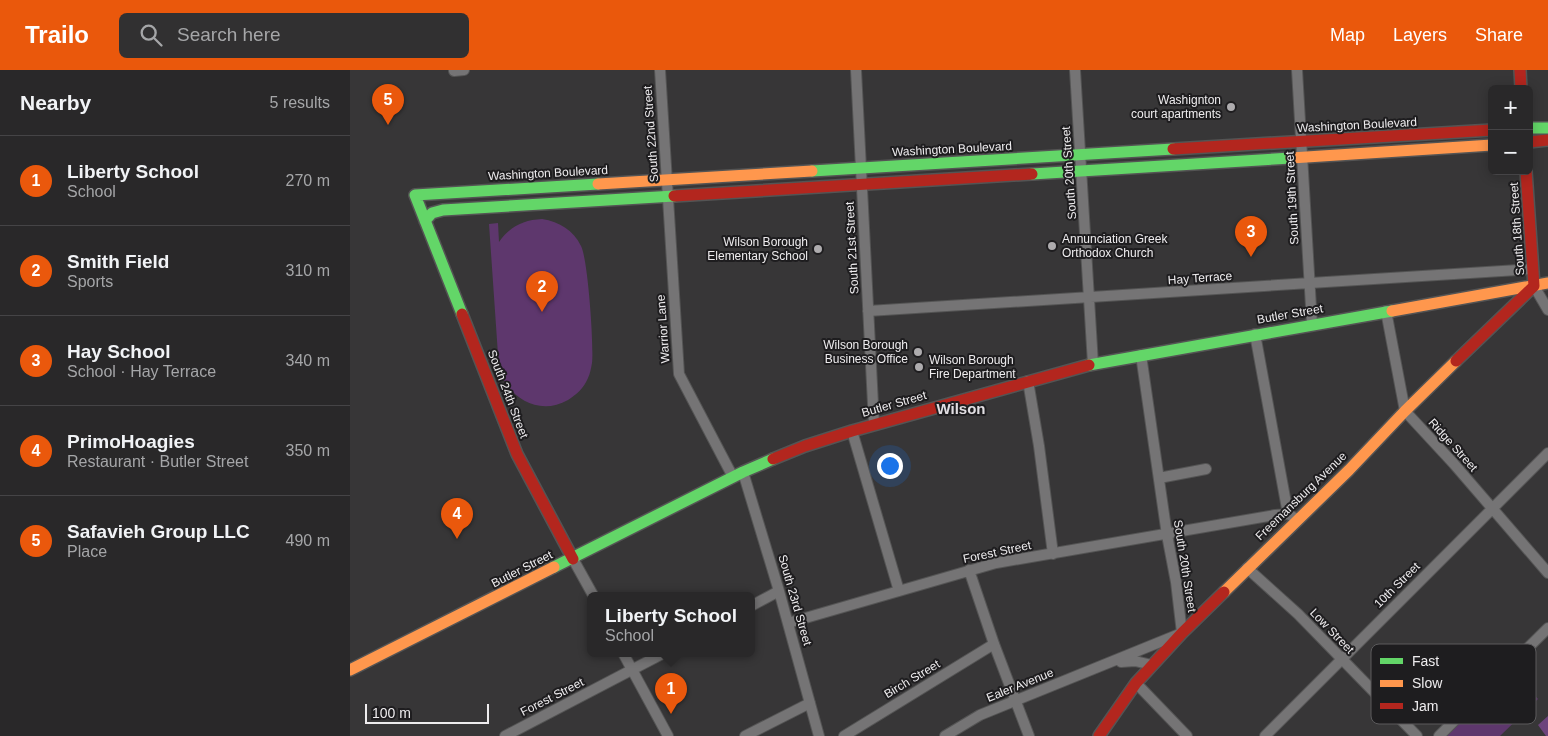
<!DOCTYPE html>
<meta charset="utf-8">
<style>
:root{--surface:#292829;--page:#313031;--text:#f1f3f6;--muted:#a5a6a8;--line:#454446;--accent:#ea580c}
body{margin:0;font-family:Arial,sans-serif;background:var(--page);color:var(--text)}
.controls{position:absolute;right:15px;top:15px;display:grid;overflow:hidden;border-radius:8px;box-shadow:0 2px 12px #0003}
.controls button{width:45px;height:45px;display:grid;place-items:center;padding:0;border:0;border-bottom:1px solid var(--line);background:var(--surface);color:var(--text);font:25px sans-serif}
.scale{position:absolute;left:15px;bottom:12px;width:124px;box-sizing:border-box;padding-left:5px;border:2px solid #eeecee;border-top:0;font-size:14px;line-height:18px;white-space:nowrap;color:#eeecee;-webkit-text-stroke:4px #1e1d1f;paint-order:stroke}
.you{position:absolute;left:539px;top:395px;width:18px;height:18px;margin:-12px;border:4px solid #fff;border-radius:50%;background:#1a73e8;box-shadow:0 0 0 8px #1a73e833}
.badge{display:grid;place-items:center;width:32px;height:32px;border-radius:50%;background:var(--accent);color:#fff;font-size:16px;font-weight:700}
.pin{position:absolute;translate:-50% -41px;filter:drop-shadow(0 1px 2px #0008)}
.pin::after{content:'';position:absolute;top:26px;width:18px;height:15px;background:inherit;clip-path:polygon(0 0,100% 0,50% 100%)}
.popup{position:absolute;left:237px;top:522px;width:168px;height:65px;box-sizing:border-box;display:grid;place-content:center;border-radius:8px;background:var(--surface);filter:drop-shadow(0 1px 4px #0005);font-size:16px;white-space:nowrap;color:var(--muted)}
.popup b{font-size:19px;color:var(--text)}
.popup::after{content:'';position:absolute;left:50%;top:100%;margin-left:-10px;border:10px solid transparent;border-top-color:var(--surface)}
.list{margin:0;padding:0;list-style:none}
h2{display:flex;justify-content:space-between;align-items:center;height:65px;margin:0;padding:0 20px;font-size:21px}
h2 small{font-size:16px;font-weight:400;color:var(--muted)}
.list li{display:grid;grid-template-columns:32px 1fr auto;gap:15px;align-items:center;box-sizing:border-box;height:90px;padding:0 20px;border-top:1px solid var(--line)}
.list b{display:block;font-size:19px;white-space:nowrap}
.list p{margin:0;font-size:16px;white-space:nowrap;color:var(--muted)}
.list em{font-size:16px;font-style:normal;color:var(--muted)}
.icon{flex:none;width:28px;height:28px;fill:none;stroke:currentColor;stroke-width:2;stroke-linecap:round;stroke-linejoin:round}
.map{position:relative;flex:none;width:1198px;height:666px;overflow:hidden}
header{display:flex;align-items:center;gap:30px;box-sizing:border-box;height:70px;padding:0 25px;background:var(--accent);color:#fff}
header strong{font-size:24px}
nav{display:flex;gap:28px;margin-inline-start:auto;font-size:18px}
.search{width:350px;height:45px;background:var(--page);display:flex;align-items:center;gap:12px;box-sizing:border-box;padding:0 18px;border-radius:8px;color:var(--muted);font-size:19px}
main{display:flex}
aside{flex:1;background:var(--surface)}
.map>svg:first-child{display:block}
.green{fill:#5e376d}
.forest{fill:#6d437c}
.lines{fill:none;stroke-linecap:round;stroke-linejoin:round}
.street-casing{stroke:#545454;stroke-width:12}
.fast-casing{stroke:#545454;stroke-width:14}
.slow-casing{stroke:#545454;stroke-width:14}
.jam-casing{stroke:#545454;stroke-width:14}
.street{stroke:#757475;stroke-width:10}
.fast{stroke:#63d668;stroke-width:11}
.slow{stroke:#ff974d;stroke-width:11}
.jam{stroke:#b3261e;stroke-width:11}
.poi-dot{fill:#aeacae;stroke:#1e1d1f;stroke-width:2}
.labels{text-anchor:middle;stroke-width:4;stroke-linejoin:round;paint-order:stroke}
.poi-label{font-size:12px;fill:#eeecee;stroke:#1e1d1f;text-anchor:end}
.street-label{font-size:12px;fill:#eeecee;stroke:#1e1d1f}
.quarter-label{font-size:15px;font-weight:bold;fill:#e1dee2;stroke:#1e1d1f}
.key{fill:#1e1d1f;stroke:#5c5b5d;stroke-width:1}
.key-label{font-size:14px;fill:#eeecee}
</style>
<header>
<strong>Trailo</strong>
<div class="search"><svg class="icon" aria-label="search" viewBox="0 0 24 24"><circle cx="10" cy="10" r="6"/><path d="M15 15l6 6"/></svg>Search here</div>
<nav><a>Map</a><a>Layers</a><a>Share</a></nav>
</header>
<main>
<aside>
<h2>Nearby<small>5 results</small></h2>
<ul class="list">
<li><span class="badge">1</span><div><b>Liberty School</b><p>School</p></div><em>270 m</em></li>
<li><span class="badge">2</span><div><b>Smith Field</b><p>Sports</p></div><em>310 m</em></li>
<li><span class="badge">3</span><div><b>Hay School</b><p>School · Hay Terrace</p></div><em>340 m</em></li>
<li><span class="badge">4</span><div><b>PrimoHoagies</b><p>Restaurant · Butler Street</p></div><em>350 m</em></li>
<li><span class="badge">5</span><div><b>Safavieh Group LLC</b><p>Place</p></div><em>490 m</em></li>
</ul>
</aside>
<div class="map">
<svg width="1198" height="666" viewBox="0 0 1198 666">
<rect width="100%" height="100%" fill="#373637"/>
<!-- green -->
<path class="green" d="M 192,149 C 210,152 223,160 231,176 C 238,189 244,277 242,293 C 241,298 240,304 238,308 C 234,318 226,325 218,330 C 188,347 158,327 149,299 L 139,154 L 148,153 L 149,172 C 160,156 174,150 192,149 Z
M 1159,597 L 1188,629 L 1150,666 L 1089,666 Z"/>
<!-- forest -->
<path class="forest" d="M 1198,646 L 1198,666 L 1196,666 L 1188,655 Z"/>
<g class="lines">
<!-- street casing -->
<g class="street-casing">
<path id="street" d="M 310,0 L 329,304 L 383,407
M 506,0 L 524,354
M 725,0 L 743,294
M 947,0 L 962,254
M 104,1 L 114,0
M 1184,216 L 1198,240
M 518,241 L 1183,199
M 1036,241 L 1055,341 L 1104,394 L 1198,503
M 905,264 L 938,444
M 678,311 L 689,376 L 703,484
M 502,361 L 549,521
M 393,402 L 429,521 L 469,666
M 809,408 L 856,399
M 223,489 L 243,525
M 897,498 L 948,544 L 1067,666
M 619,500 L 644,574 L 679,666
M 401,536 L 429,521
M 438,553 L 646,493 L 925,445 L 938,444 L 947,449
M 273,583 L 318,666
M 771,592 L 785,591 L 802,595
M 786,613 L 837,666
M 155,666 L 314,583
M 395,666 L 460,633
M 494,666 L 644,574
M 595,666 L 630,645 L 832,563 L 826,512 L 817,465 L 791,285
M 915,666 L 1198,383
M 1089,666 L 1198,558"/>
</g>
<!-- fast casing -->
<g class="fast-casing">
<path id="fast" d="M 1179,58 L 1198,58
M 462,101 L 823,79
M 682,104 L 941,88
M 75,151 L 82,143 L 93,140 L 324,126
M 112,244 L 65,125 L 248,114
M 739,295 L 1042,241
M 204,497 L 393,402 L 423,389"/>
</g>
<!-- slow casing -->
<g class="slow-casing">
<path id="slow" d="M 941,88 L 1142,75
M 248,114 L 462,101
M 1042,241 L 1198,213
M 874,522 L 999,400 L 1055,341 L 1106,291
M 0,600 L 204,497"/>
</g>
<!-- jam casing -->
<g class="jam-casing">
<path id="jam" d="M 1170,0 L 1171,19
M 1179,72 L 1198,70
M 823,79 L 1142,60
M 324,126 L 682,104
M 112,244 L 167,384 L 223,489
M 1106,291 L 1184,216 L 1176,101
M 423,389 L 455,376 L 502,361 L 739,295
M 749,666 L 786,613 L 832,563 L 874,522"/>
</g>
<!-- street -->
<use href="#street" class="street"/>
<!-- fast -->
<use href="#fast" class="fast"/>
<!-- slow -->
<use href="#slow" class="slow"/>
<!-- jam -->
<use href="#jam" class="jam"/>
</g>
<!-- markers -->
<g class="poi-dot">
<circle cx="881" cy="37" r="5"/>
<circle cx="702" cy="176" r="5"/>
<circle cx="468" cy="179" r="5"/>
<circle cx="568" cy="282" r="5"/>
<circle cx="569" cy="297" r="5"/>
</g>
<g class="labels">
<!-- poi labels -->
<g class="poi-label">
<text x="871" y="34">Washignton<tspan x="871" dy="14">court apartments</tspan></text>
<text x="712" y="173" text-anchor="start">Annunciation Greek<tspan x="712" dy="14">Orthodox Church</tspan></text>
<text x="458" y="176">Wilson Borough<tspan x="458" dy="14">Elementary School</tspan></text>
<text x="558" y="279">Wilson Borough<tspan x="558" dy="14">Business Office</tspan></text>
<text x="579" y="294" text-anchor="start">Wilson Borough<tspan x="579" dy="14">Fire Department</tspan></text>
</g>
<!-- street labels -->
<g class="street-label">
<text transform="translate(1007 55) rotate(-3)" y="4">Washington Boulevard</text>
<text transform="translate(301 64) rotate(-94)" y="4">South 22nd Street</text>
<text transform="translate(602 79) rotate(-3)" y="4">Washington Boulevard</text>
<text transform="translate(198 103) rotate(-3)" y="4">Washington Boulevard</text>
<text transform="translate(719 103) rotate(-94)" y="4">South 20th Street</text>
<text transform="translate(942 128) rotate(-93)" y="4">South 19th Street</text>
<text transform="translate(1167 159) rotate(-94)" y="4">South 18th Street</text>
<text transform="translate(502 178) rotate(-93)" y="4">South 21st Street</text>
<text transform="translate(850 208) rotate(-4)" y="4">Hay Terrace</text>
<text transform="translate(940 244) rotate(-10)" y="4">Butler Street</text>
<text transform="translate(313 259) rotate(-94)" y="4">Warrior Lane</text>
<text transform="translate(158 324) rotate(69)" y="4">South 24th Street</text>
<text transform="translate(544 334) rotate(-16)" y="4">Butler Street</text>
<text transform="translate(1103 375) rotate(48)" y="4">Ridge Street</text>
<text transform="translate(951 426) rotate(-44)" y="4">Freemansburg Avenue</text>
<text transform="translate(647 482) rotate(-12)" y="4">Forest Street</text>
<text transform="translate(835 496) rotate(81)" y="4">South 20th Street</text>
<text transform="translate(172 499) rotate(-27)" y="4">Butler Street</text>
<text transform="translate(1047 515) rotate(-45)" y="4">10th Street</text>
<text transform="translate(445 530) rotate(74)" y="4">South 23rd Street</text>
<text transform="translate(982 561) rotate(46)" y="4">Low Street</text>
<text transform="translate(562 609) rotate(-31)" y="4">Birch Street</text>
<text transform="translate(670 615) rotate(-22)" y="4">Ealer Avenue</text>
<text transform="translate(202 627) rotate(-27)" y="4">Forest Street</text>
</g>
<!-- quarter labels -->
<g class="quarter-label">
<text x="611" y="344">Wilson</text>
</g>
</g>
<!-- legend -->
<rect x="1021" y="574" width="165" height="80" rx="8" class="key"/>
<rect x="1030" y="588" width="23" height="6" fill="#63d668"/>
<rect x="1030" y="610" width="23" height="7" fill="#ff974d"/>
<rect x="1030" y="633" width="23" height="6" fill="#b3261e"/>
<g class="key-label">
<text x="1062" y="596">Fast</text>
<text x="1062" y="618">Slow</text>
<text x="1062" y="641">Jam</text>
</g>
</svg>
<div class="controls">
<button>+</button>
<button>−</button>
</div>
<div class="scale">100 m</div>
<div class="you"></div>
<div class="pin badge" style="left:321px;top:644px">1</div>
<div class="popup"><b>Liberty School</b>School</div>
<div class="pin badge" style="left:192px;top:242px">2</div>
<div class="pin badge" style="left:901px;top:187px">3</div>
<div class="pin badge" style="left:107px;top:469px">4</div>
<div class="pin badge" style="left:38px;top:55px">5</div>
</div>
</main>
